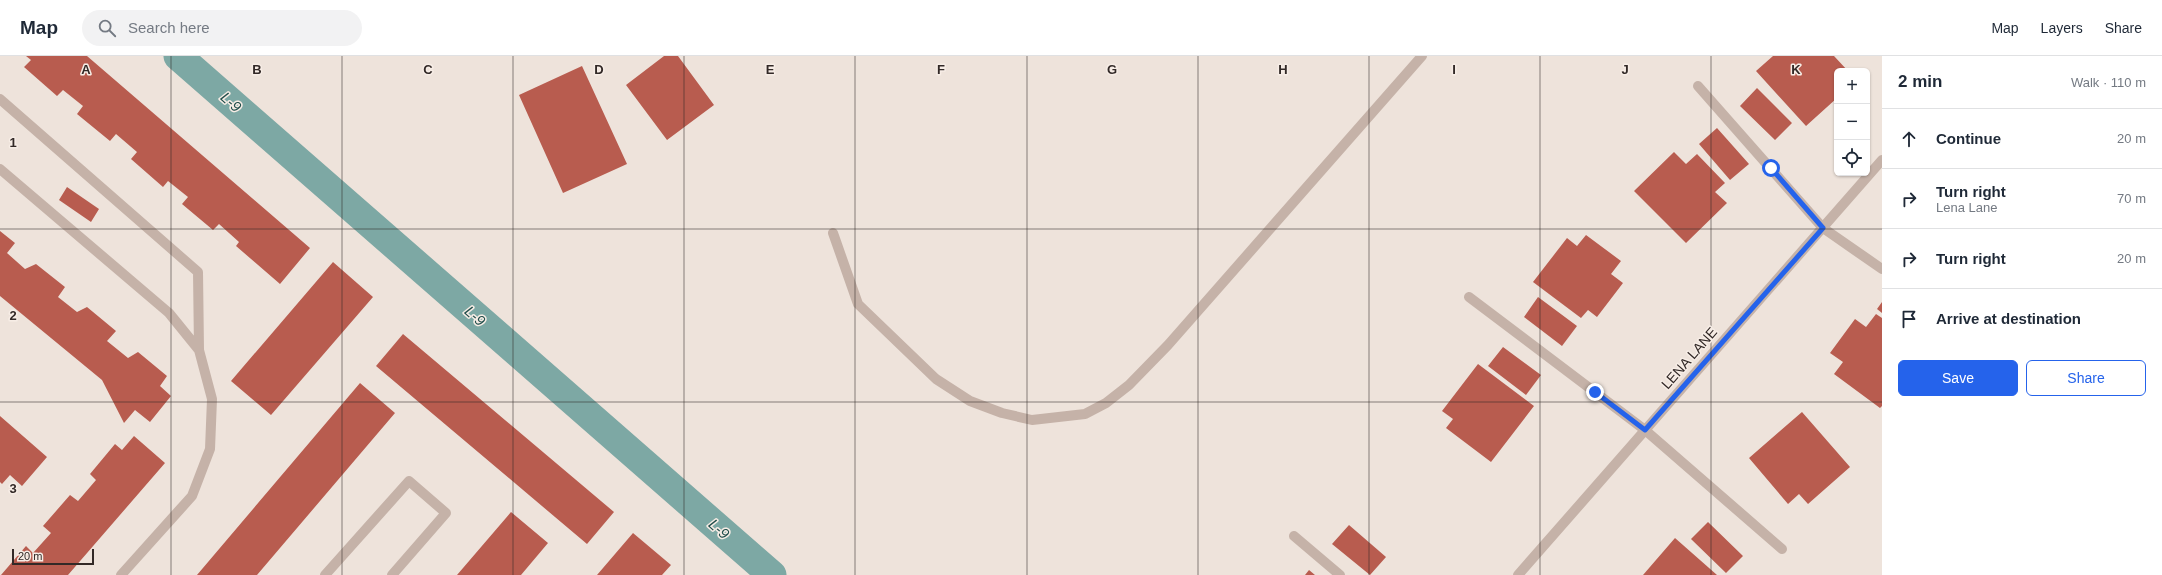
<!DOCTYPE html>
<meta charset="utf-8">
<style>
:root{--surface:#fff;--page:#f2f2f3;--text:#1f2937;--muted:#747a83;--line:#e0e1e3;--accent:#2563eb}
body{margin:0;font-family:Arial,sans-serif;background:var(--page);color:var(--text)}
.controls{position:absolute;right:12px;top:12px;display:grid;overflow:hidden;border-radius:6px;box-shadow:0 1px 3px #0004}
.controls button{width:36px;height:36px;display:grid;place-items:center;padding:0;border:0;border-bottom:1px solid var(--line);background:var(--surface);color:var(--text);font:20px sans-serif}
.scale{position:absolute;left:12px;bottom:10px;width:82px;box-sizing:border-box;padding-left:4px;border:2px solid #322927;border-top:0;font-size:11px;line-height:14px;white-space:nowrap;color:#322927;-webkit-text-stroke:3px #f7ede6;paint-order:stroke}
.stop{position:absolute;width:12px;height:12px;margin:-9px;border:3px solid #2563eb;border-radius:50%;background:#fff}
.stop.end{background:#2563eb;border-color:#fff;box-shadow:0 1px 4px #0008}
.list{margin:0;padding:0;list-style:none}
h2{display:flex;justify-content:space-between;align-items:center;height:52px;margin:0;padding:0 16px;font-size:17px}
h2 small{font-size:13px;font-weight:400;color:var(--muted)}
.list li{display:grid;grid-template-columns:26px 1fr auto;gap:12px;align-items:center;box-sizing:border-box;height:60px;padding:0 16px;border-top:1px solid var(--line)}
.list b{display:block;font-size:15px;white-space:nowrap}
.list p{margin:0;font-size:13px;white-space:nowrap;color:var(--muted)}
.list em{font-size:13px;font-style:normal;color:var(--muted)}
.actions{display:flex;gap:8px;padding:12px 16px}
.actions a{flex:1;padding:9px 0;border:1px solid var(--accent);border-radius:6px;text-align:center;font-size:14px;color:var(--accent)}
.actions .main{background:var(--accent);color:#fff}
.icon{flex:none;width:22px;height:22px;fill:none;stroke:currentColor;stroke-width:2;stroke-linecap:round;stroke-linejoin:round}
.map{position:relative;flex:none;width:1882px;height:519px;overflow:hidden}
header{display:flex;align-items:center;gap:24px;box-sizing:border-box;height:56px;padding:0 20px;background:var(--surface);border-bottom:1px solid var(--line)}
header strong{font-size:19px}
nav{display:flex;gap:22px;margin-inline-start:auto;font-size:14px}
.search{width:280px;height:36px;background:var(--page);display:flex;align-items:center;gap:10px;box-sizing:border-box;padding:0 14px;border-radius:22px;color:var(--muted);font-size:15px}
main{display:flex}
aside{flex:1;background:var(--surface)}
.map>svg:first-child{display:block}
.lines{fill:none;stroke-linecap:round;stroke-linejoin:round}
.canal{stroke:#7da8a4;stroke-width:29}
.building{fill:#b85c4f}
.lane{stroke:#c5b2a8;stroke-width:10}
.street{stroke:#c5b2a8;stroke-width:10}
.route{stroke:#2563eb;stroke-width:5}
.grid{fill:none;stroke:#322927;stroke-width:1;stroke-opacity:0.55}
.labels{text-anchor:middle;stroke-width:3;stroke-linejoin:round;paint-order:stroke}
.street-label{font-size:14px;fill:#322927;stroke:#f7ede6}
.water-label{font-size:15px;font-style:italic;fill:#224f4c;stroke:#f7ede6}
.grid-label{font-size:13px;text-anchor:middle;font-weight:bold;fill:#322927;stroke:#f7ede6;stroke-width:3;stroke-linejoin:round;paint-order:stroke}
</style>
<header>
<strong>Map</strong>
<div class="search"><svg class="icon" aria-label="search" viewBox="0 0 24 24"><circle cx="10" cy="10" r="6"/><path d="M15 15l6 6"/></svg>Search here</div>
<nav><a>Map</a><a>Layers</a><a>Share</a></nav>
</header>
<main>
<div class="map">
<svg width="1882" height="519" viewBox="0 0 1882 519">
<rect width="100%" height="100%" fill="#eee3db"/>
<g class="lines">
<!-- canal -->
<path class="canal" d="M 178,0 L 772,519"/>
</g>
<!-- building -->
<path class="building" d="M 26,0 L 87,0 L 310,192 L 280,228 L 236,190 L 239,186 L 219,168 L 213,174 L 182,148 L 188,141 L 168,125 L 163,131 L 131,103 L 137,96 L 116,78 L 110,85 L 77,58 L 83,50 L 63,34 L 57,40 L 24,11 L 31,4 Z
M 664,0 L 678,0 L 714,49 L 667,84 L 626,29 Z
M 1773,0 L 1834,0 L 1848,15 L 1837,15 L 1837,42 L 1806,70 L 1756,15 Z
M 582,10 L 627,108 L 563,137 L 519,39 Z
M 1757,32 L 1792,67 L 1775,84 L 1740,50 Z
M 1717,72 L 1749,108 L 1730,124 L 1699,88 Z
M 1674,96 L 1686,108 L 1697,98 L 1725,127 L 1715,136 L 1727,147 L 1686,187 L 1634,135 Z
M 67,131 L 99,153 L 91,166 L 59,144 Z
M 0,175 L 15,187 L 7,197 L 25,213 L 36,208 L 65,231 L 58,241 L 77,256 L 87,251 L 116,275 L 107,285 L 128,302 L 138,296 L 167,320 L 160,330 L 171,340 L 150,366 L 135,354 L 124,367 L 102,324 L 0,240 Z
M 1586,179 L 1621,205 L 1611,218 L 1623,227 L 1597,261 L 1588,254 L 1581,262 L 1533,226 L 1567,182 L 1577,190 Z
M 333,206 L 373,241 L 271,359 L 231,325 Z
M 1538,241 L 1577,270 L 1562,290 L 1524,261 Z
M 1882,246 L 1882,257 L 1877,253 Z
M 1876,258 L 1882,262 L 1882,350 L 1880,352 L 1834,318 L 1843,306 L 1830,297 L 1855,263 L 1866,271 Z
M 403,278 L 614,456 L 587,488 L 376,310 Z
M 1503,291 L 1541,319 L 1526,339 L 1488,310 Z
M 1478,308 L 1534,350 L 1491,406 L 1446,372 L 1453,363 L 1442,355 Z
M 360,327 L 395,357 L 257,519 L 197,519 Z
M 1802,356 L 1850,411 L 1808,448 L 1799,438 L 1788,448 L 1749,402 Z
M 0,360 L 47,401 L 22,430 L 10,419 L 2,428 L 0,426 Z
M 134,380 L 165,407 L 68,519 L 1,519 L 26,490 L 33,497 L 51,477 L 43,470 L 70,439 L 78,445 L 96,424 L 90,418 L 115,388 L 122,394 Z
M 511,456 L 548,487 L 521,519 L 457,519 Z
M 1708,466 L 1743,500 L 1726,517 L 1691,483 Z
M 1349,469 L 1386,501 L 1370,519 L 1332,488 Z
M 633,477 L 671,509 L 662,519 L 597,519 Z
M 1675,482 L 1717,519 L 1643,519 Z
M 1309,514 L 1315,519 L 1305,519 Z"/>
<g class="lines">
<!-- lane -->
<path class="lane" d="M 1698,30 L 1823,172 L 1882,213
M 0,43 L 198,216 L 199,294 L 212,343 L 210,393 L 192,440 L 121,519
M 0,113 L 169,257 L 199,294
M 1469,241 L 1645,374 L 1782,493
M 1294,480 L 1340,519
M 325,519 L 409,425 L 446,457 L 392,519"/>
<!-- street -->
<path class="street" d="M 833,177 L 858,248 L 936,323 L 970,345 L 1002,357 L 1032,364 L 1085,358 L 1106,347 L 1129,329 L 1168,289 L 1422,0
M 1518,519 L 1882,104"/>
</g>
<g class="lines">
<!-- route -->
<path class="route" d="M 1595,336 L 1645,374 L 1823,172 L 1771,112"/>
</g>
<!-- grid -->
<path class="grid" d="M 171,0 L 171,519M 342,0 L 342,519M 513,0 L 513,519M 684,0 L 684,519M 855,0 L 855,519M 1027,0 L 1027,519M 1198,0 L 1198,519M 1369,0 L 1369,519M 1540,0 L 1540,519M 1711,0 L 1711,519M 0,173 L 1882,173M 0,346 L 1882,346"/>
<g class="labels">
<!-- street labels -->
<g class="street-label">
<text transform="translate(1689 302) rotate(-49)" y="5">LENA LANE</text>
</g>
<!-- water labels -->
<g class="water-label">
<text transform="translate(231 46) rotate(41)" y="5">L-9</text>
<text transform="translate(475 260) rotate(41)" y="5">L-9</text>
<text transform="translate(719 473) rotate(41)" y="5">L-9</text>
</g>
</g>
<g class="grid-label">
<text x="86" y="18">A</text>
<text x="257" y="18">B</text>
<text x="428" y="18">C</text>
<text x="599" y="18">D</text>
<text x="770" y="18">E</text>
<text x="941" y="18">F</text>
<text x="1112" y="18">G</text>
<text x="1283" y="18">H</text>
<text x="1454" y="18">I</text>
<text x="1625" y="18">J</text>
<text x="1796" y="18">K</text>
<text x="13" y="91">1</text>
<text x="13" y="264">2</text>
<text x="13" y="437">3</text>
</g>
</svg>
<div class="controls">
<button>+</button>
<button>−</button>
<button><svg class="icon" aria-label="locate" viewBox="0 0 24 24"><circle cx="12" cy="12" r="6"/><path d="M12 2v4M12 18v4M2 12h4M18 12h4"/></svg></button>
</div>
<div class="scale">20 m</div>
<div class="stop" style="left:1771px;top:112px"></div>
<div class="stop end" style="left:1595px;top:336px"></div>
</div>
<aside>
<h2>2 min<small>Walk · 110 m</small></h2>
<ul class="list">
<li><svg class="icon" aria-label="ahead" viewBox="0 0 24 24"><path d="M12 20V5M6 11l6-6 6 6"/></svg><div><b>Continue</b></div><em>20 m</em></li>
<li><svg class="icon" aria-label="right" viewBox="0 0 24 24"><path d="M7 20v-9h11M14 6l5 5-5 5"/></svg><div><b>Turn right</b><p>Lena Lane</p></div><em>70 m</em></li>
<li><svg class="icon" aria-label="right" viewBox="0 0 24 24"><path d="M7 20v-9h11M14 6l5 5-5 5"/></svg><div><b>Turn right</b></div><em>20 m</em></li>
<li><svg class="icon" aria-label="arrive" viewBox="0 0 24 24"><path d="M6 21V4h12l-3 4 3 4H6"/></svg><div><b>Arrive at destination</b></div></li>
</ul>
<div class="actions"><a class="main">Save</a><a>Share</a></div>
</aside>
</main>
